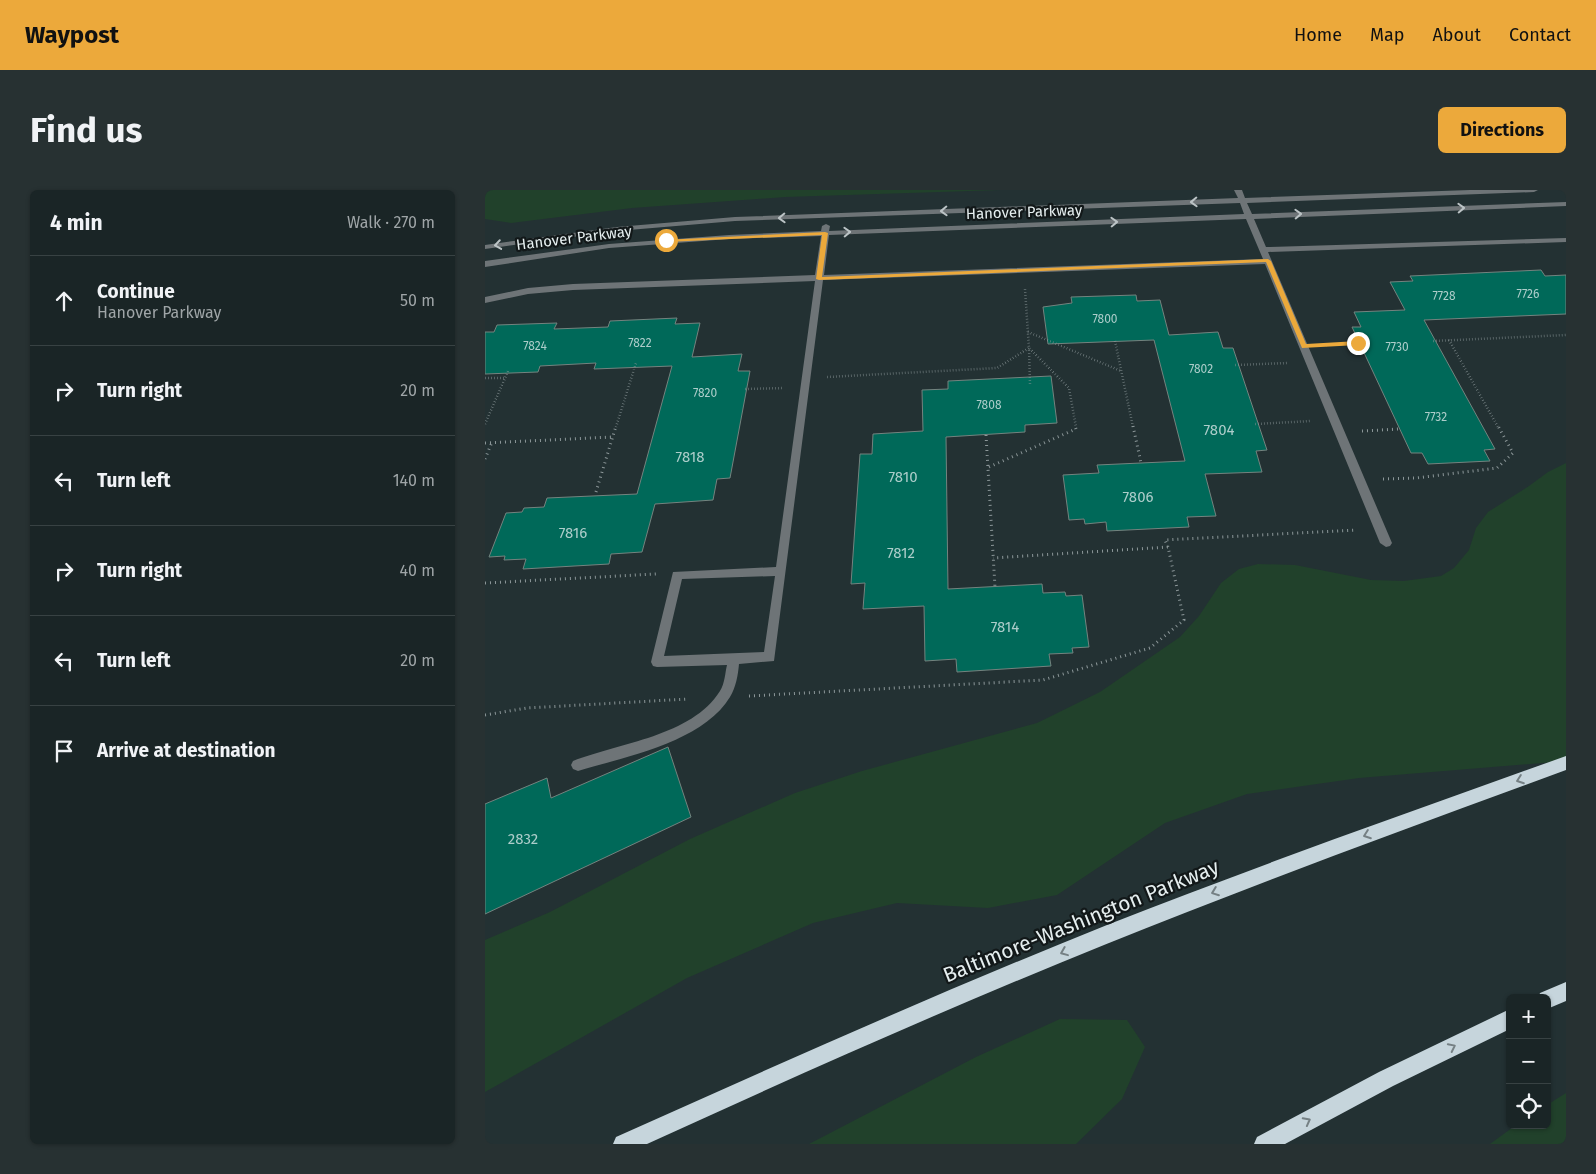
<!DOCTYPE html>
<meta charset="utf-8">
<style>
:root{--surface:#1a2526;--page:#273132;--text:#f1f3f6;--muted:#9fa5a7;--line:#384243;--accent:#eca93b}
body{margin:0;font-family:"Fira Sans",sans-serif;background:var(--page);color:var(--text)}
.controls{position:absolute;right:15px;bottom:15px;display:grid;overflow:hidden;border-radius:8px;box-shadow:0 1px 4px #0004}
.controls button{width:45px;height:45px;display:grid;place-items:center;padding:0;border:0;border-bottom:1px solid var(--line);background:var(--surface);color:var(--text);font:25px sans-serif}
.stop{position:absolute;width:15px;height:15px;margin:-11px;border:4px solid #eca93b;border-radius:50%;background:#fff}
.stop.end{background:#eca93b;border-color:#fff;box-shadow:0 1px 5px #0008}
.list{margin:0;padding:0;list-style:none}
h2{display:flex;justify-content:space-between;align-items:center;height:65px;margin:0;padding:0 20px;font-size:21px}
h2 small{font-size:16px;font-weight:400;color:var(--muted)}
.list li{display:grid;grid-template-columns:32px 1fr auto;gap:15px;align-items:center;box-sizing:border-box;height:90px;padding:0 20px;border-top:1px solid var(--line)}
.list b{display:block;font-size:19px;white-space:nowrap}
.list p{margin:0;font-size:16px;white-space:nowrap;color:var(--muted)}
.list em{font-size:16px;font-style:normal;color:var(--muted)}
.icon{flex:none;width:28px;height:28px;fill:none;stroke:currentColor;stroke-width:2;stroke-linecap:round;stroke-linejoin:round}
.map{position:relative;flex:none;width:1081px;height:954px;overflow:hidden;border-radius:8px}
header{display:flex;align-items:center;gap:30px;box-sizing:border-box;height:70px;padding:0 25px;background:var(--accent);color:#111}
header strong{font-size:24px}
nav{display:flex;gap:28px;margin-inline-start:auto;font-size:18px}
.intro{display:flex;align-items:center;justify-content:space-between;box-sizing:border-box;height:120px;padding:0 30px}
h1{margin:0;font-size:35px}
.button{padding:12px 22px;border-radius:8px;background:var(--accent);color:#111;font-size:18px;font-weight:700}
main{display:flex;gap:30px;padding:0 30px}
aside{flex:1;background:var(--surface);border-radius:8px;box-shadow:0 1px 4px #0004}
.map>svg:first-child{display:block}
.green{fill:#21412b}
.building{fill:#006959;stroke:#74837f}
.lines{fill:none;stroke-linecap:round;stroke-linejoin:round}
.path-far1{stroke:#8c9799;stroke-width:2.5;stroke-dasharray:0.5 2.5;stroke-linecap:butt}
.path{stroke:#8c9799;stroke-width:3;stroke-dasharray:1 4;stroke-linecap:butt}
.minor{fill:#6e7477;fill-rule:evenodd}
.highway{fill:#c6d5dc;fill-rule:evenodd}
.oneway{stroke:#bbc3c5}
.oneway2{stroke:#758084}
.route{fill:#eca93b}
.labels{text-anchor:middle;stroke-width:4.5;stroke-linejoin:round;paint-order:stroke}
.far-number-label{font-size:12px;fill:#accdca}
.far-street-label{font-size:15px;fill:#e5eeef;stroke:#121819}
.number-label{font-size:15px;fill:#accdca}
.near-street-label{font-size:21px;fill:#e5eeef;stroke:#121819}
</style>
<header>
<strong>Waypost</strong>
<nav><a>Home</a><a>Map</a><a>About</a><a>Contact</a></nav>
</header>
<div class="intro"><h1>Find us</h1><a class="button">Directions</a></div>
<main>
<aside>
<h2>4 min<small>Walk · 270 m</small></h2>
<ul class="list">
<li><svg class="icon" aria-label="ahead" viewBox="0 0 24 24"><path d="M12 20V5M6 11l6-6 6 6"/></svg><div><b>Continue</b><p>Hanover Parkway</p></div><em>50 m</em></li>
<li><svg class="icon" aria-label="right" viewBox="0 0 24 24"><path d="M7 20v-9h11M14 6l5 5-5 5"/></svg><div><b>Turn right</b></div><em>20 m</em></li>
<li><svg class="icon" aria-label="left" viewBox="0 0 24 24"><path d="M17 20v-9H6M10 6l-5 5 5 5"/></svg><div><b>Turn left</b></div><em>140 m</em></li>
<li><svg class="icon" aria-label="right" viewBox="0 0 24 24"><path d="M7 20v-9h11M14 6l5 5-5 5"/></svg><div><b>Turn right</b></div><em>40 m</em></li>
<li><svg class="icon" aria-label="left" viewBox="0 0 24 24"><path d="M17 20v-9H6M10 6l-5 5 5 5"/></svg><div><b>Turn left</b></div><em>20 m</em></li>
<li><svg class="icon" aria-label="arrive" viewBox="0 0 24 24"><path d="M6 21V4h12l-3 4 3 4H6"/></svg><div><b>Arrive at destination</b></div></li>
</ul>
</aside>
<div class="map">
<svg width="1081" height="954" viewBox="0 0 1081 954">
<rect width="100%" height="100%" fill="#233133"/>
<!-- green -->
<path class="green" d="M 0,0 L 516,0 L 300,7 L 147,18 L 26,33 L 0,29 Z
M 1081,273 L 1081,571 L 874,588 L 762,604 L 680,633 L 572,705 L 503,718 L 412,713 L 328,733 L 202,788 L 0,902 L 0,750 L 65,722 L 205,649 L 310,603 L 377,581 L 552,533 L 615,502 L 695,447 L 714,426 L 736,393 L 754,379 L 773,374 L 810,375 L 886,390 L 919,391 L 956,386 L 969,378 L 984,360 L 991,338 L 1003,322 L 1044,296 L 1063,282 Z
M 575,829 L 642,830 L 660,857 L 637,909 L 591,954 L 324,954 L 491,867 Z
M 1081,903 L 1081,954 L 1005,954 L 1031,935 L 1062,935 L 1062,915 Z"/>
<!-- building -->
<path class="building" d="M 1056,80 L 1060,86 L 1081,85 L 1081,124 L 939,130 L 1010,259 L 999,260 L 1005,271 L 943,274 L 937,263 L 926,263 L 867,137 L 876,137 L 869,122 L 920,120 L 905,92 L 928,91 L 925,86 Z
M 651,105 L 652,111 L 675,110 L 684,145 L 733,142 L 738,158 L 748,158 L 782,260 L 771,261 L 777,282 L 720,284 L 731,326 L 702,327 L 704,337 L 622,341 L 621,332 L 600,334 L 599,329 L 584,330 L 578,285 L 614,283 L 612,275 L 700,271 L 669,150 L 563,154 L 558,117 L 587,113 L 586,107 Z
M 192,128 L 190,134 L 215,133 L 207,167 L 257,164 L 253,181 L 265,181 L 245,288 L 232,289 L 228,310 L 170,314 L 157,362 L 126,364 L 124,374 L 38,379 L 41,369 L 19,370 L 20,366 L 4,367 L 21,323 L 37,322 L 39,318 L 59,317 L 62,308 L 152,304 L 187,176 L 109,179 L 111,173 L 55,176 L 53,182 L 0,184 L 0,142 L 9,142 L 12,135 L 72,133 L 69,139 L 123,137 L 125,131 Z
M 566,186 L 572,233 L 540,235 L 540,242 L 461,247 L 463,399 L 557,394 L 558,403 L 580,402 L 581,406 L 597,405 L 604,457 L 587,458 L 588,463 L 564,464 L 566,476 L 472,482 L 471,469 L 440,471 L 439,416 L 378,419 L 380,393 L 366,394 L 375,264 L 387,264 L 388,244 L 438,241 L 437,200 L 463,199 L 463,191 Z
M 183,557 L 206,627 L 0,724 L 0,614 L 62,588 L 66,608 Z"/>
<g class="lines">
<!-- path-far1 -->
<path class="path-far1" d="M 540,99 L 544,158 L 584,198 L 591,237
M 543,142 L 636,181
M 964,150 L 1013,237
M 630,151 L 648,237
M 948,151 L 1081,145
M 841,155 L 873,153
M 750,175 L 802,173
M 342,187 L 512,178 L 544,158 L 545,194
M 0,188 L 20,188
M 260,199 L 299,198
M 0,234 L 24,179
M 770,234 L 826,231
M 131,237 L 151,173"/>
<!-- path -->
<path class="path" d="M 648,236 L 656,273
M 877,241 L 914,239
M 501,245 L 510,397
M 0,253 L 128,247
M 0,269 L 7,252
M 504,277 L 591,239 L 590,236
M 898,289 L 931,288 L 1012,278 L 1028,263 L 1013,236
M 111,302 L 131,236
M 683,357 L 680,350 L 871,340
M 0,393 L 171,384
M 264,506 L 558,490 L 665,458 L 699,430 L 683,357 L 508,368
M 0,525 L 42,518 L 203,509"/>
<!-- minor -->
<path class="minor" d="M 749,0 L 757,0 L 760,8 L 985,0 L 1053,0 L 1049,2 L 762,13 L 767,24 L 1081,12 L 1081,16 L 769,29 L 781,57 L 1081,48 L 1081,52 L 783,62 L 907,353 L 905,356 L 901,357 L 895,353 L 780,74 L 338,90 L 289,471 L 254,474 C 253,485 251,497 245,507 C 218,552 140,567 93,581 L 88,579 L 86,575 L 88,571 C 134,553 207,546 235,501 C 240,493 240,483 242,475 L 172,477 L 168,476 L 166,472 L 188,382 L 291,377 L 330,91 L 88,100 L 43,104 L 0,113 L 0,107 L 43,98 L 88,94 L 330,85 L 336,46 L 244,49 L 124,58 L 0,77 L 0,71 L 124,54 L 244,45 L 336,41 L 337,36 L 341,34 L 345,36 L 344,41 L 759,24 L 755,13 L 250,31 L 132,41 L 0,59 L 0,55 L 132,37 L 250,27 L 753,8 ZM 761,29 L 778,69 L 339,85 L 344,45 ZM 290,386 L 279,462 L 179,466 L 197,389 Z"/>
<!-- highway -->
<path class="highway" d="M 1081,566 L 1081,580 C 926,637 772,693 619,755 C 465,817 313,885 162,954 L 128,954 L 131,947 C 294,874 457,801 622,735 C 774,675 928,621 1081,566 Z
M 1081,792 L 1081,811 L 1062,819 L 1062,808 L 1053,808 L 1055,803 Z
M 1025,819 L 1025,839 L 908,896 L 800,954 L 769,954 L 772,947 L 894,882 Z"/>
</g>
<!-- one-way arrows -->
<defs><path id="oneway-chevron" d="M-2-3.5L2.5 0L-2 3.5" fill="none" stroke-width="1.6" stroke-linecap="round" stroke-linejoin="round" transform="scale(1.25)"/></defs>
<g class="oneway">
<use href="#oneway-chevron" transform="translate(709 12) rotate(178)"/>
<use href="#oneway-chevron" transform="translate(976 18) rotate(-2)"/>
<use href="#oneway-chevron" transform="translate(459 21) rotate(178)"/>
<use href="#oneway-chevron" transform="translate(813 24) rotate(-2)"/>
<use href="#oneway-chevron" transform="translate(297 28) rotate(178)"/>
<use href="#oneway-chevron" transform="translate(629 32) rotate(-2)"/>
<use href="#oneway-chevron" transform="translate(362 42) rotate(-2)"/>
<use href="#oneway-chevron" transform="translate(13 55) rotate(171)"/>
</g>
<g class="oneway2">
<use href="#oneway-chevron" transform="translate(1035 590) rotate(160)"/>
<use href="#oneway-chevron" transform="translate(882 645) rotate(160)"/>
<use href="#oneway-chevron" transform="translate(730 702) rotate(159)"/>
<use href="#oneway-chevron" transform="translate(579 762) rotate(158)"/>
<use href="#oneway-chevron" transform="translate(967 857) rotate(-26)"/>
<use href="#oneway-chevron" transform="translate(822 931) rotate(-28)"/>
</g>
<!-- route -->
<path class="route" d="M 340,42 L 343,43 L 337,87 L 783,69 L 786,71 L 821,154 L 873,151 L 876,153 L 873,155 L 817,158 L 781,72 L 334,90 L 331,89 L 337,45 L 181,52 L 178,50 Z"/>
<g class="labels">
<!-- far-number labels -->
<g class="far-number-label">
<text x="1043" y="108">7726</text>
<text x="959" y="110">7728</text>
<text x="620" y="133">7800</text>
<text x="155" y="157">7822</text>
<text x="50" y="160">7824</text>
<text x="912" y="161">7730</text>
<text x="716" y="183">7802</text>
<text x="220" y="207">7820</text>
<text x="504" y="219">7808</text>
<text x="951" y="231">7732</text>
</g>
<!-- far-street labels -->
<g class="far-street-label">
<text transform="translate(539 22) rotate(-2)" y="5">Hanover Parkway</text>
<text transform="translate(89 48) rotate(-7)" y="5">Hanover Parkway</text>
</g>
<!-- number labels -->
<g class="number-label">
<text x="734" y="245">7804</text>
<text x="205" y="272">7818</text>
<text x="418" y="292">7810</text>
<text x="653" y="312">7806</text>
<text x="88" y="348">7816</text>
<text x="416" y="368">7812</text>
<text x="520" y="442">7814</text>
<text x="38" y="654">2832</text>
</g>
<!-- near-street labels -->
<g class="near-street-label">
<text transform="translate(596 731) rotate(-22)" y="7">Baltimore-Washington Parkway</text>
</g>
</g>
</svg>
<div class="controls">
<button>+</button>
<button>−</button>
<button><svg class="icon" aria-label="locate" viewBox="0 0 24 24"><circle cx="12" cy="12" r="6"/><path d="M12 2v4M12 18v4M2 12h4M18 12h4"/></svg></button>
</div>
<div class="stop" style="left:181px;top:50px"></div>
<div class="stop end" style="left:873px;top:153px"></div>
</div>
</main>
